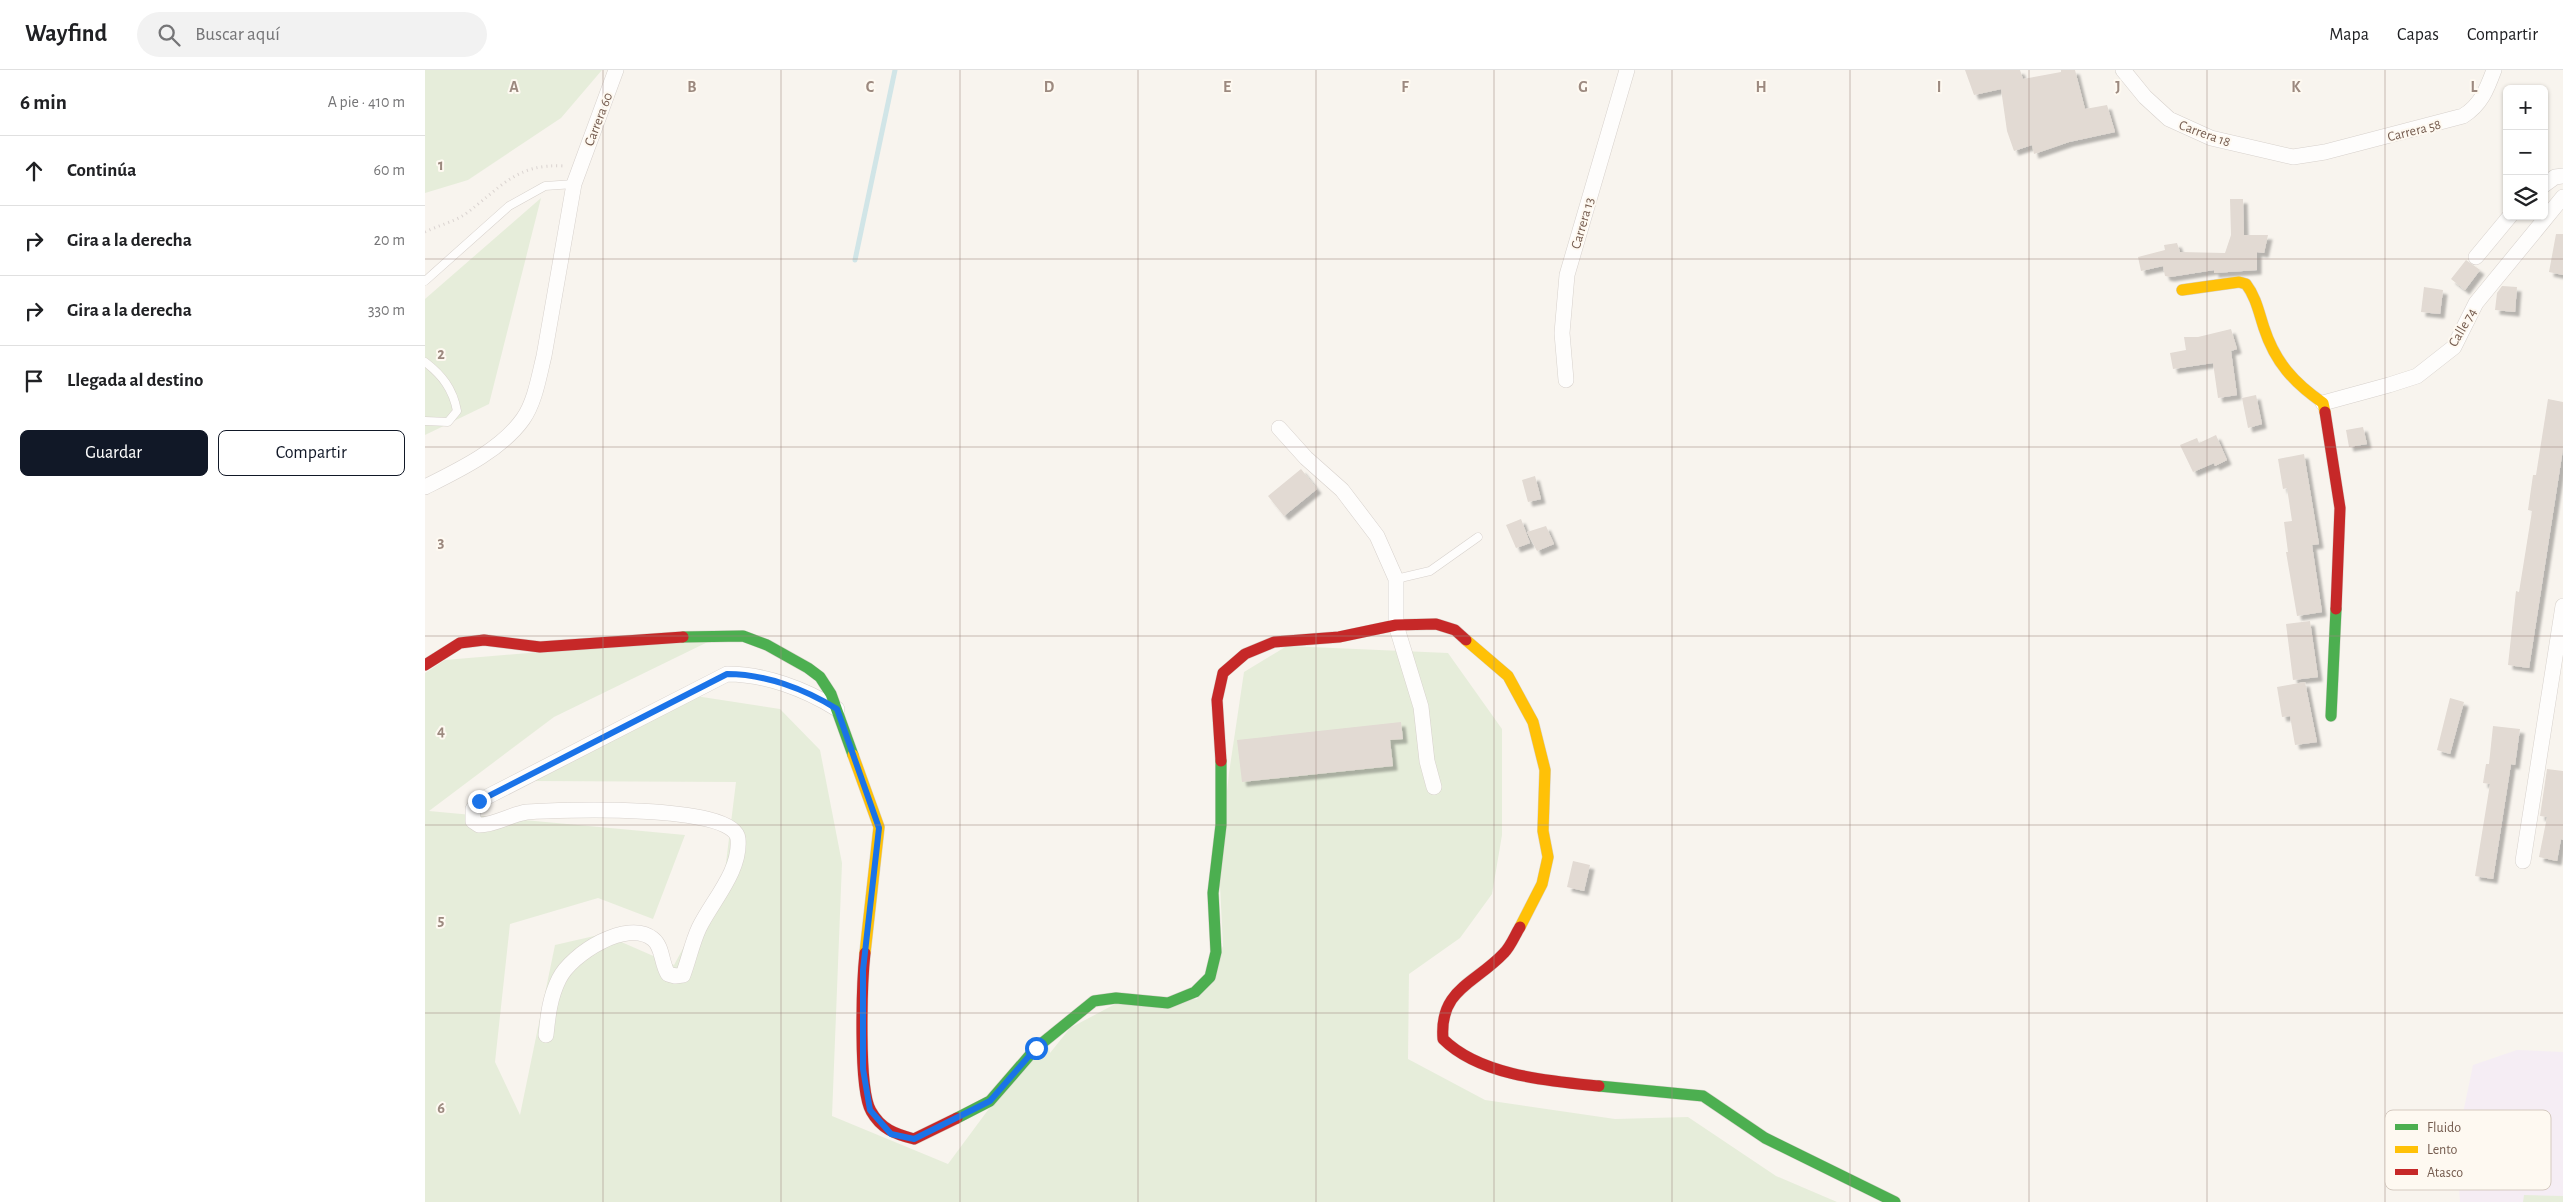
<!DOCTYPE html>
<html lang="es">
<meta charset="utf-8">
<style>
:root{--surface:#fff;--page:#f2f2f2;--text:#202124;--muted:#757577;--line:#e0e0e0;--accent:#111827}
body{margin:0;font-family:"Alegreya Sans",sans-serif;background:var(--page);color:var(--text)}
.controls{position:absolute;right:15px;top:15px;display:grid;overflow:hidden;border-radius:8px;box-shadow:0 1px 4px #0004}
.controls button{width:45px;height:45px;display:grid;place-items:center;padding:0;border:0;border-bottom:1px solid var(--line);background:var(--surface);color:var(--text);font:25px sans-serif}
.stop{position:absolute;width:15px;height:15px;margin:-11px;border:4px solid #1a73e8;border-radius:50%;background:#fff}
.stop.end{background:#1a73e8;border-color:#fff;box-shadow:0 1px 5px #0008}
.list{margin:0;padding:0;list-style:none}
h2{display:flex;justify-content:space-between;align-items:center;height:65px;margin:0;padding:0 20px;font-size:21px}
h2 small{font-size:16px;font-weight:400;color:var(--muted)}
.list li{display:grid;grid-template-columns:32px 1fr auto;gap:15px;align-items:center;box-sizing:border-box;height:70px;padding:0 20px;border-top:1px solid var(--line)}
.list b{display:block;font-size:19px;white-space:nowrap}
.list em{font-size:16px;font-style:normal;color:var(--muted)}
.actions{display:flex;gap:10px;padding:15px 20px}
.actions a{flex:1;padding:11px 0;border:1px solid var(--accent);border-radius:8px;text-align:center;font-size:18px;color:var(--accent)}
.actions .main{background:var(--accent);color:#fff}
.icon{flex:none;width:28px;height:28px;fill:none;stroke:currentColor;stroke-width:2;stroke-linecap:round;stroke-linejoin:round}
.map{position:relative;flex:none;width:2138px;height:1132px;overflow:hidden}
header{display:flex;align-items:center;gap:30px;box-sizing:border-box;height:70px;padding:0 25px;background:var(--surface);border-bottom:1px solid var(--line)}
header strong{font-size:24px}
nav{display:flex;gap:28px;margin-inline-start:auto;font-size:18px}
.search{width:350px;height:45px;background:var(--page);display:flex;align-items:center;gap:12px;box-sizing:border-box;padding:0 18px;border-radius:28px;color:var(--muted);font-size:19px}
main{display:flex}
aside{flex:1;background:var(--surface)}
.map>svg:first-child{display:block}
.education{fill:#f5edf4}
.green{fill:#e6edda}
.lines{fill:none;stroke-linecap:round;stroke-linejoin:round}
.stream{stroke:#d1e5e7;stroke-width:5}
.building{fill:#e2dad3;filter:url(#shadow)}
.lane-casing{stroke:#d7d1cc;stroke-width:9}
.street-casing{stroke:#d7d1cc;stroke-width:16}
.fast-casing{stroke:#d7d1ca;stroke-width:12}
.slow-casing{stroke:#d7d1ca;stroke-width:12}
.jam-casing{stroke:#d7d1ca;stroke-width:12}
.path{stroke:#dad3d0;stroke-width:3;stroke-dasharray:1 4;stroke-linecap:butt}
.lane{stroke:#fefdfc;stroke-width:8}
.street{stroke:#fefdfc;stroke-width:15}
.fast{stroke:#4caf50;stroke-width:11}
.slow{stroke:#ffc107;stroke-width:11}
.jam{stroke:#c62828;stroke-width:11}
.route{stroke:#1a73e8;stroke-width:6}
.grid{fill:none;stroke:#9c897f;stroke-width:1;stroke-opacity:0.55}
.labels{text-anchor:middle;stroke-width:4;stroke-linejoin:round;paint-order:stroke}
.street-label{font-size:14px;fill:#755c4f;stroke:#fef9f1}
.key{fill:#fef9f1;stroke:#d5cac0;stroke-width:1}
.key-label{font-size:14px;fill:#755c4f}
.grid-label{font-size:16px;text-anchor:middle;font-weight:bold;fill:#9c897f;stroke:#fef9f1;stroke-width:4;stroke-linejoin:round;paint-order:stroke}
</style>
<header>
<strong>Wayfind</strong>
<div class="search"><svg class="icon" aria-label="search" viewBox="0 0 24 24"><circle cx="10" cy="10" r="6"/><path d="M15 15l6 6"/></svg>Buscar aquí</div>
<nav><a>Mapa</a><a>Capas</a><a>Compartir</a></nav>
</header>
<main>
<aside>
<h2>6 min<small>A pie · 410 m</small></h2>
<ul class="list">
<li><svg class="icon" aria-label="ahead" viewBox="0 0 24 24"><path d="M12 20V5M6 11l6-6 6 6"/></svg><div><b>Continúa</b></div><em>60 m</em></li>
<li><svg class="icon" aria-label="right" viewBox="0 0 24 24"><path d="M7 20v-9h11M14 6l5 5-5 5"/></svg><div><b>Gira a la derecha</b></div><em>20 m</em></li>
<li><svg class="icon" aria-label="right" viewBox="0 0 24 24"><path d="M7 20v-9h11M14 6l5 5-5 5"/></svg><div><b>Gira a la derecha</b></div><em>330 m</em></li>
<li><svg class="icon" aria-label="arrive" viewBox="0 0 24 24"><path d="M6 21V4h12l-3 4 3 4H6"/></svg><div><b>Llegada al destino</b></div></li>
</ul>
<div class="actions"><a class="main">Guardar</a><a>Compartir</a></div>
</aside>
<div class="map">
<svg width="2138" height="1132" viewBox="0 0 2138 1132">
<defs>
<filter id="shadow"><feDropShadow dx="4.5" dy="4.5" stdDeviation="1" flood-color="#0004"/></filter>
</defs>
<rect width="100%" height="100%" fill="#f8f4ee"/>
<!-- education -->
<path class="education" d="M 2092,980 L 2138,982 L 2138,1132 L 2035,1132 L 2031,1077 L 2048,995 Z"/>
<!-- green -->
<path class="green" d="M 0,0 L 177,0 L 136,48 L 43,110 L 0,123 Z
M 116,128 L 64,334 L 0,365 L 0,229 Z
M 293,567 L 129,647 L 4,741 L 260,765 L 228,849 L 173,828 L 85,854 L 70,992 L 95,1045 L 130,875 L 178,864 L 249,895 L 300,801 L 311,712 L 106,711 L 264,625 L 355,639 L 395,680 L 417,793 L 407,1046 L 523,1094 L 620,963 L 625,983 L 645,958 L 694,932 L 772,929 L 798,876 L 794,795 L 804,703 L 819,602 L 862,576 L 1023,583 L 1077,659 L 1077,765 L 1067,824 L 1035,868 L 984,904 L 983,989 L 1060,1030 L 1190,1049 L 1263,1047 L 1351,1106 L 1412,1132 L 0,1132 L 0,603 L 20,590 Z
M 2099,1125 L 2138,1126 L 2138,1132 L 2098,1132 Z"/>
<g class="lines">
<!-- stream -->
<path class="stream" d="M 430,190 L 470,0"/>
</g>
<!-- building -->
<path class="building" d="M 1540,0 L 1595,0 L 1598,9 L 1636,2 L 1636,0 L 1650,0 L 1660,39 L 1682,35 L 1690,62 L 1644,72 L 1609,84 L 1607,75 L 1589,81 L 1582,61 L 1576,19 L 1549,25 Z
M 1805,129 L 1818,129 L 1819,165 L 1843,165 L 1839,183 L 1832,182 L 1832,200 L 1789,203 L 1789,200 L 1745,207 L 1740,206 L 1738,196 L 1716,201 L 1713,187 L 1740,180 L 1739,175 L 1752,173 L 1755,182 L 1800,183 L 1806,165 Z
M 2131,164 L 2138,164 L 2138,205 L 2124,202 Z
M 2041,190 L 2055,200 L 2040,220 L 2026,209 Z
M 2077,216 L 2092,217 L 2090,242 L 2070,240 L 2072,223 Z
M 1999,217 L 2018,220 L 2015,244 L 1996,242 Z
M 1806,259 L 1812,279 L 1806,281 L 1812,325 L 1793,328 L 1788,293 L 1748,299 L 1745,283 L 1761,280 L 1759,267 L 1773,267 Z
M 1831,325 L 1837,354 L 1823,358 L 1817,328 Z
M 2123,329 L 2138,332 L 2138,379 L 2104,598 L 2083,595 L 2091,521 L 2094,522 L 2107,441 L 2103,440 L 2108,405 L 2111,405 Z
M 1938,357 L 1942,374 L 1924,377 L 1921,360 Z
M 1791,365 L 1802,390 L 1790,396 L 1789,393 L 1768,402 L 1755,375 L 1772,368 L 1774,373 Z
M 1879,384 L 1894,474 L 1887,475 L 1897,542 L 1872,546 L 1861,482 L 1863,482 L 1859,452 L 1867,451 L 1862,418 L 1858,419 L 1853,389 Z
M 876,399 L 892,419 L 859,446 L 843,426 Z
M 1110,406 L 1116,429 L 1103,432 L 1097,410 Z
M 1096,449 L 1105,473 L 1091,478 L 1081,455 Z
M 1121,456 L 1129,474 L 1112,481 L 1102,462 Z
M 1885,551 L 1893,607 L 1868,610 L 1861,554 Z
M 1880,612 L 1892,672 L 1870,675 L 1865,646 L 1857,647 L 1852,617 Z
M 2025,628 L 2039,632 L 2025,684 L 2012,680 Z
M 976,652 L 978,669 L 965,670 L 968,696 L 817,712 L 812,670 Z
M 2068,656 L 2095,659 L 2090,695 L 2086,694 L 2068,809 L 2050,806 L 2065,714 L 2058,713 L 2061,694 L 2064,694 Z
M 2122,699 L 2138,701 L 2138,770 L 2136,769 L 2132,791 L 2114,787 L 2122,747 L 2115,746 Z
M 1148,791 L 1165,795 L 1159,821 L 1142,817 Z"/>
<g class="lines">
<!-- lane casing -->
<g class="lane-casing">
<path id="lane" d="M 0,211 L 84,136 L 120,116 L 149,114
M 0,292 C 17,305 28,319 32,341 L 23,352 L 0,351
M 971,509 L 1005,501 L 1053,467"/>
</g>
<!-- street casing -->
<g class="street-casing">
<path id="street" d="M 1698,0 L 1720,27 L 1744,49 L 1786,68 L 1868,87 L 1900,82 L 2038,46 C 2056,35 2062,19 2069,0
M 2119,115 L 2130,107 L 2138,106
M 2051,187 L 2085,146
M 1141,310 L 1137,263 L 1142,205 L 1202,0
M 1898,333 L 1964,315 L 1992,306 L 2029,277 L 2051,233 L 2138,127
M 854,358 L 881,388 L 917,420 L 952,466 L 971,509 L 971,555 L 996,637 L 1002,691 L 1009,717
M 0,417 C 34,400 76,380 98,349 C 110,332 114,306 119,286 L 149,114 L 191,0
M 2098,791 L 2138,536
M 121,965 C 123,945 125,927 134,909 C 146,884 203,848 228,869 C 238,877 236,893 243,904 L 250,906 L 258,905 C 264,889 267,873 274,858 C 287,831 316,801 313,769 C 310,733 131,740 102,742 C 86,744 71,755 54,755 L 48,751 L 48,739 L 54,731 L 302,604 C 340,604 380,619 412,639"/>
</g>
<!-- fast casing -->
<g class="fast-casing">
<path id="fast" d="M 258,567 L 318,566 L 342,575 L 383,598 L 395,607 L 406,624 L 428,685
M 1906,646 L 1911,539
M 1174,1016 L 1278,1026 L 1340,1068 L 1470,1132
M 532,1048 L 565,1031 L 611,978 L 669,931 L 691,928 L 743,933 L 770,922 L 785,907 L 791,882 L 788,823 L 796,755 L 796,691"/>
</g>
<!-- slow casing -->
<g class="slow-casing">
<path id="slow" d="M 1757,220 L 1814,212 L 1821,214 C 1831,227 1834,243 1839,258 C 1850,292 1869,313 1898,333 L 1900,342
M 1041,570 L 1083,606 L 1108,652 L 1120,700 L 1118,761 L 1123,787 L 1117,814 L 1095,857
M 428,685 L 454,757 L 440,883"/>
</g>
<!-- jam casing -->
<g class="jam-casing">
<path id="jam" d="M 1900,342 L 1915,438 L 1911,539
M 0,595 L 35,573 L 59,570 L 115,577 L 258,567
M 796,691 L 792,630 L 798,603 L 820,584 L 849,572 L 914,567 L 971,555 L 1011,554 L 1030,560 L 1041,570
M 1095,857 C 1090,865 1086,876 1079,883 C 1050,914 1014,919 1018,969 C 1055,1006 1125,1011 1174,1016
M 440,883 C 437,911 433,1019 446,1041 C 456,1059 470,1064 489,1069 L 532,1048"/>
</g>
<!-- path -->
<path class="path" d="M 0,162 C 12,156 28,152 39,145 C 75,119 90,93 139,96"/>
<!-- lane -->
<use href="#lane" class="lane"/>
<!-- street -->
<use href="#street" class="street"/>
<!-- fast -->
<use href="#fast" class="fast"/>
<!-- slow -->
<use href="#slow" class="slow"/>
<!-- jam -->
<use href="#jam" class="jam"/>
</g>
<g class="lines">
<!-- route -->
<path class="route" d="M 54,731 L 302,604 C 340,604 380,619 412,639 L 454,758 L 438,900 L 438,999 L 445,1040 L 466,1064 L 489,1069 L 565,1031 L 611,978"/>
</g>
<!-- grid -->
<path class="grid" d="M 178,0 L 178,1132M 356,0 L 356,1132M 535,0 L 535,1132M 713,0 L 713,1132M 891,0 L 891,1132M 1069,0 L 1069,1132M 1247,0 L 1247,1132M 1425,0 L 1425,1132M 1604,0 L 1604,1132M 1782,0 L 1782,1132M 1960,0 L 1960,1132M 0,189 L 2138,189M 0,377 L 2138,377M 0,566 L 2138,566M 0,755 L 2138,755M 0,943 L 2138,943"/>
<g class="labels">
<!-- street labels -->
<g class="street-label">
<text transform="translate(173 49) rotate(-69)" y="5">Carrera 60</text>
<text transform="translate(1989 60) rotate(-14)" y="5">Carrera 58</text>
<text transform="translate(1780 63) rotate(20)" y="5">Carrera 18</text>
<text transform="translate(1157 153) rotate(-74)" y="5">Carrera 13</text>
<text transform="translate(2037 257) rotate(-60)" y="5">Calle 74</text>
</g>
</g>
<!-- legend -->
<rect x="1960" y="1040" width="166" height="80" rx="8" class="key"/>
<rect x="1970" y="1054" width="23" height="6" fill="#4caf50"/>
<rect x="1970" y="1076" width="23" height="7" fill="#ffc107"/>
<rect x="1970" y="1099" width="23" height="6" fill="#c62828"/>
<g class="key-label">
<text x="2002" y="1062">Fluido</text>
<text x="2002" y="1084">Lento</text>
<text x="2002" y="1107">Atasco</text>
</g>
<g class="grid-label">
<text x="89" y="22">A</text>
<text x="267" y="22">B</text>
<text x="445" y="22">C</text>
<text x="624" y="22">D</text>
<text x="802" y="22">E</text>
<text x="980" y="22">F</text>
<text x="1158" y="22">G</text>
<text x="1336" y="22">H</text>
<text x="1514" y="22">I</text>
<text x="1693" y="22">J</text>
<text x="1871" y="22">K</text>
<text x="2049" y="22">L</text>
<text x="16" y="100">1</text>
<text x="16" y="289">2</text>
<text x="16" y="477">3</text>
<text x="16" y="666">4</text>
<text x="16" y="855">5</text>
<text x="16" y="1043">6</text>
</g>
</svg>
<div class="controls">
<button>+</button>
<button>−</button>
<button><svg class="icon" aria-label="layers" viewBox="0 0 24 24"><path d="M12 4l9 5-9 5-9-5zM3 14l9 5 9-5"/></svg></button>
</div>
<div class="stop" style="left:611px;top:978px"></div>
<div class="stop end" style="left:54px;top:731px"></div>
</div>
</main>
